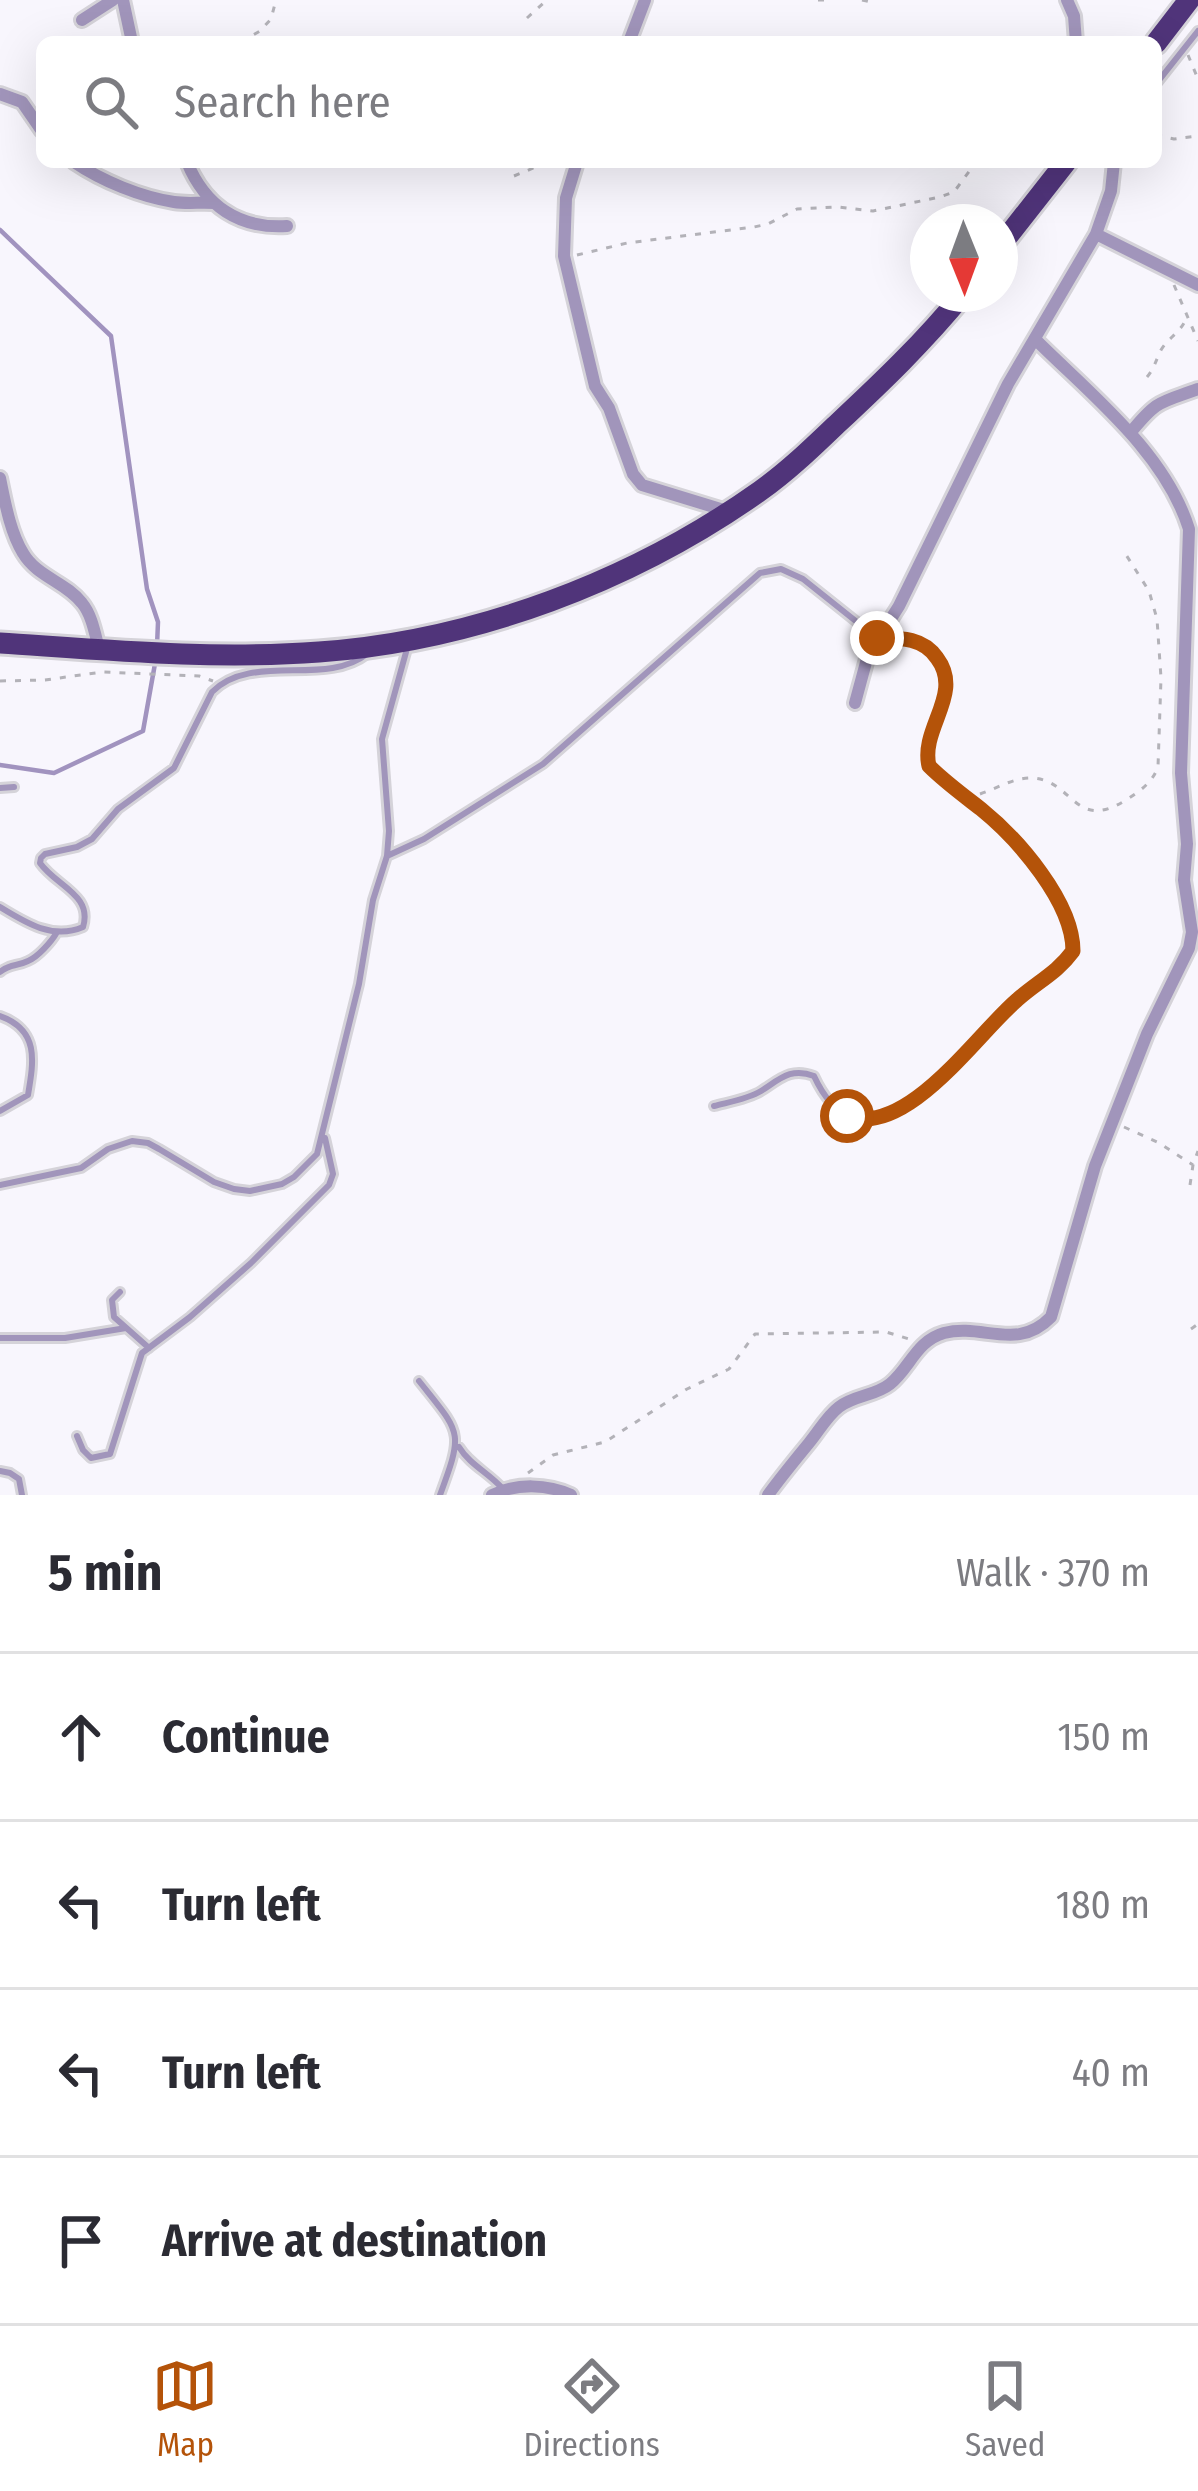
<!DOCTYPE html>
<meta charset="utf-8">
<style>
:root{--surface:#fff;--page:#f2f2f3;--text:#2b2b33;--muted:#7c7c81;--line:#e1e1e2;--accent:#b45309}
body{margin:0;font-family:"Fira Sans Condensed",sans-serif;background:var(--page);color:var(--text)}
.compass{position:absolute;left:910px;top:204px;width:108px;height:108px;border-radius:50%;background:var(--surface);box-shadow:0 12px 48px #0002;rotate:179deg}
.stop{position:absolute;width:36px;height:36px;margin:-27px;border:9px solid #b45309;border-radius:50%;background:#fff}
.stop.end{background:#b45309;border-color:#fff;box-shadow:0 3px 12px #0008}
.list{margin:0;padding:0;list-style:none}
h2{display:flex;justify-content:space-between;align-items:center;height:156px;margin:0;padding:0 48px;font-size:51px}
h2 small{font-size:39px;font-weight:400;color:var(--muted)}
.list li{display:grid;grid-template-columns:78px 1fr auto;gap:36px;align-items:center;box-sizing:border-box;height:168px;padding:0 48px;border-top:3px solid var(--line)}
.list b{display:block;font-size:45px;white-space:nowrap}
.list em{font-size:39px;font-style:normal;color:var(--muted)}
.icon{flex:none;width:66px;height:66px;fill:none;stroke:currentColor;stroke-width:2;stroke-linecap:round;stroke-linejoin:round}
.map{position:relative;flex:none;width:1198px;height:1495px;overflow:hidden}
.search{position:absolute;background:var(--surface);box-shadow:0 12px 48px #0002;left:36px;right:36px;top:36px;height:132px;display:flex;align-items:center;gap:30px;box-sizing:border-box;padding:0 42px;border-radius:18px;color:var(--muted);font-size:45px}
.sheet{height:828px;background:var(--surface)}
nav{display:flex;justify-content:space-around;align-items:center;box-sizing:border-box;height:168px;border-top:3px solid var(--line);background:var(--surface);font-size:33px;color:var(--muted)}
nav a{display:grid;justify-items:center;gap:6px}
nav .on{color:var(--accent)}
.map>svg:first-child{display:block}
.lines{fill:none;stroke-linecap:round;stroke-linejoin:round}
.stream{stroke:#a193bf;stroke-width:4.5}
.service-casing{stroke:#d5d3d9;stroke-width:12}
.minor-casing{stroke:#d5d3d9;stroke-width:18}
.trunk-casing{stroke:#d5d3d9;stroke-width:27}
.path{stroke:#b3b2b8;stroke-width:3;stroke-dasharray:6 9;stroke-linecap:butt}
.service{stroke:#a195bb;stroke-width:6}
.minor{stroke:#a195bb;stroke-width:12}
.trunk{stroke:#50347a;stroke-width:21}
.route{stroke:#b45309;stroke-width:15}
</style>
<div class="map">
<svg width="1198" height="1495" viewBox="0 0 1198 1495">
<rect width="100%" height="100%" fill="#f8f6fd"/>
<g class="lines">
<!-- stream -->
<path class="stream" d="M 0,230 L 111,336 L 147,589 L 158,622 L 157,646
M 0,765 L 54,773 L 143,731 L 156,658"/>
<!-- service casing -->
<g class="service-casing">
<path id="service" d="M 1156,84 L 1198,31
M 0,788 L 14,787
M 387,856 L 424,839 L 543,764 L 760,573 L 781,569 L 803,579 L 877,638 L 909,639 L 930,649 L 940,661 L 947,685 L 928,744 L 929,767 C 951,788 978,804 1000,826 C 1019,845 1037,868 1051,891 C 1059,903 1069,918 1072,933 C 1079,968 1039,981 1017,999 C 970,1040 867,1192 814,1076 C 791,1067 780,1079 761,1091 C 748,1099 729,1102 714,1106
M 0,907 C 26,923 53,940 83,927 C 93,895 56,886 40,863 L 41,858 L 45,854 L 77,847 L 92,839 L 118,809 L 174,768 L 212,692 C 252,652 325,687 367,654
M 0,972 C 11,963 16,967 28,961 C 38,957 52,941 57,932
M 0,1016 C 39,1030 34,1060 28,1095 L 0,1111
M 0,1185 L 81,1168 L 108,1149 L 132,1141 L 148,1143 L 159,1149 L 214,1182 L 234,1189 L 250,1191 L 282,1184 L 294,1177 L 317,1154 L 359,984 L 373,900 L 387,856 L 389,831 L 382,739 L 408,645
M 120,1292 L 112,1300 L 114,1317 L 149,1348
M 0,1338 L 65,1338 L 126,1328
M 419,1381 C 461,1434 464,1430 440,1495
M 77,1436 L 83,1450 L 91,1458 L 110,1454 L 142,1353 L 190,1317 L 251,1263 L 329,1185 L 333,1174 L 325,1138
M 459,1447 C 470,1465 489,1473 503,1489
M 0,1471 L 10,1473 L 19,1479 L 22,1495"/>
</g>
<!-- minor casing -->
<g class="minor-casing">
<path id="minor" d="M 123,0 L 132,42
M 1067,0 L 1074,16 L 1076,42
M 82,20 L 113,0
M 629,42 L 645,0
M 0,94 L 22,102 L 42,131
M 74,162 C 102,181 141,197 174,202 C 187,204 201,202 214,203
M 187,162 C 205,206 239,229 287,226
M 577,162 L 566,198 L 564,256 L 595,386 L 609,408 L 633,474 L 642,485 L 727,511
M 1096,234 L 1198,285
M 1131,432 C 1158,399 1160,403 1198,389
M 0,478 C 5,502 10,532 23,553 C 37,577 66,582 82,603 C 92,615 95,634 99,649
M 855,703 L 868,655 L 899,606 L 1008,384 L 1096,234 L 1111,191 L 1114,162
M 492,1495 C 516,1483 548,1484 571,1495
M 768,1495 C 781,1477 795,1460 809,1443 C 819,1431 827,1416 839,1407 C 855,1395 875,1396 890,1384 C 910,1368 916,1341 944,1333 C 983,1323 1017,1352 1051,1317 L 1095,1166 L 1147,1034 L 1189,948 L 1192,932 L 1184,880 L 1187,844 L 1181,773 L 1189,529 C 1165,452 1090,394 1035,339"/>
</g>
<!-- trunk casing -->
<g class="trunk-casing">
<path id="trunk" d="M 1156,43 L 1189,0
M 1000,246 L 1066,162
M 0,643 C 106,650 213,660 319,652 C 475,641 633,581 760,491 C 787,472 812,448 836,425 C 881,383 924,342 963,294"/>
</g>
<!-- path -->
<path class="path" d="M 818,0 L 829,0
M 862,0 L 875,3
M 527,18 L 547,0
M 241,42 L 260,31 L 271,19 L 276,0
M 1188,55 L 1198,79
M 1156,135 L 1174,139 L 1198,136
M 134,162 L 139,162
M 514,176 L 543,164 L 562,163
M 577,255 L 627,243 L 754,227 L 768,224 L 797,209 L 838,207 L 873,211 L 940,197 L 954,192 L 976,162
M 1174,285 L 1198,341
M 1147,377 C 1154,369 1156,360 1161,350 C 1168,338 1180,333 1186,319
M 0,681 L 45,680 L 102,672 L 199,676 L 213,681
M 980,794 C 998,788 1014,777 1034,778 C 1074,782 1075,832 1126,800 C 1140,791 1152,783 1158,767 L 1161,678 L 1157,619 L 1149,591 L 1123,550
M 1124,1127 L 1159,1143 L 1193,1165
M 1190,1185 L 1193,1165 L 1198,1151
M 1191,1329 L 1198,1324
M 528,1473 L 553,1455 L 605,1442 L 687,1389 L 729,1369 L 755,1334 L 886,1332 L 909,1339"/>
<!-- service -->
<use href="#service" class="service"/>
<!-- minor -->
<use href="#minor" class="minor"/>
<!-- trunk -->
<use href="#trunk" class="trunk"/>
</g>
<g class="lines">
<!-- route -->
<path class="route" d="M 847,1116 C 907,1138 977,1034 1017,1000 C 1037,982 1057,973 1073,951 C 1073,902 1018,839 981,809 C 963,795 945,782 929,766 C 920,728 964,694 937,658 C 923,637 900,638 877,638"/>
</g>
</svg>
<svg class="compass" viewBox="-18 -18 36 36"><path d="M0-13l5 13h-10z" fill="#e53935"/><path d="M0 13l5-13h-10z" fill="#7c7c81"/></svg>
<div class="stop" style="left:847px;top:1116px"></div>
<div class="stop end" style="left:877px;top:638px"></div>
<div class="search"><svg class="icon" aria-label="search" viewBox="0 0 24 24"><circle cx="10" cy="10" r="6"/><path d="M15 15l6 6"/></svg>Search here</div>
</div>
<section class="sheet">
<h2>5 min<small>Walk · 370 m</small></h2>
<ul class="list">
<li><svg class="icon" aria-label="ahead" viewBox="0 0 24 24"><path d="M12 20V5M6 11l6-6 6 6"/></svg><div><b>Continue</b></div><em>150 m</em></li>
<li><svg class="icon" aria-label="left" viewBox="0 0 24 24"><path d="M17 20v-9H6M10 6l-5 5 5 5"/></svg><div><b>Turn left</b></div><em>180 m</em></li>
<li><svg class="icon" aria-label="left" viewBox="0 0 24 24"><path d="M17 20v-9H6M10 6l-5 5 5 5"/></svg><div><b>Turn left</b></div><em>40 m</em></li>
<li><svg class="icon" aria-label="arrive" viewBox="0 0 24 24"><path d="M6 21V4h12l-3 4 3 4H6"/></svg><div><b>Arrive at destination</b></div></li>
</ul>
</section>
<nav>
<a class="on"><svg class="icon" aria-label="map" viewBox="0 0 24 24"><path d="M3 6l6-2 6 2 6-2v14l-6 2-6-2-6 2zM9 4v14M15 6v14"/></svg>Map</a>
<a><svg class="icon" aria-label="directions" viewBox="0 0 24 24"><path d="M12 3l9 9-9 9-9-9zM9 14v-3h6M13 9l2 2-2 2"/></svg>Directions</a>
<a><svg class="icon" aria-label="saved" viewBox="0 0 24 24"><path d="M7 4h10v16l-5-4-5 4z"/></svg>Saved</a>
</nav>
